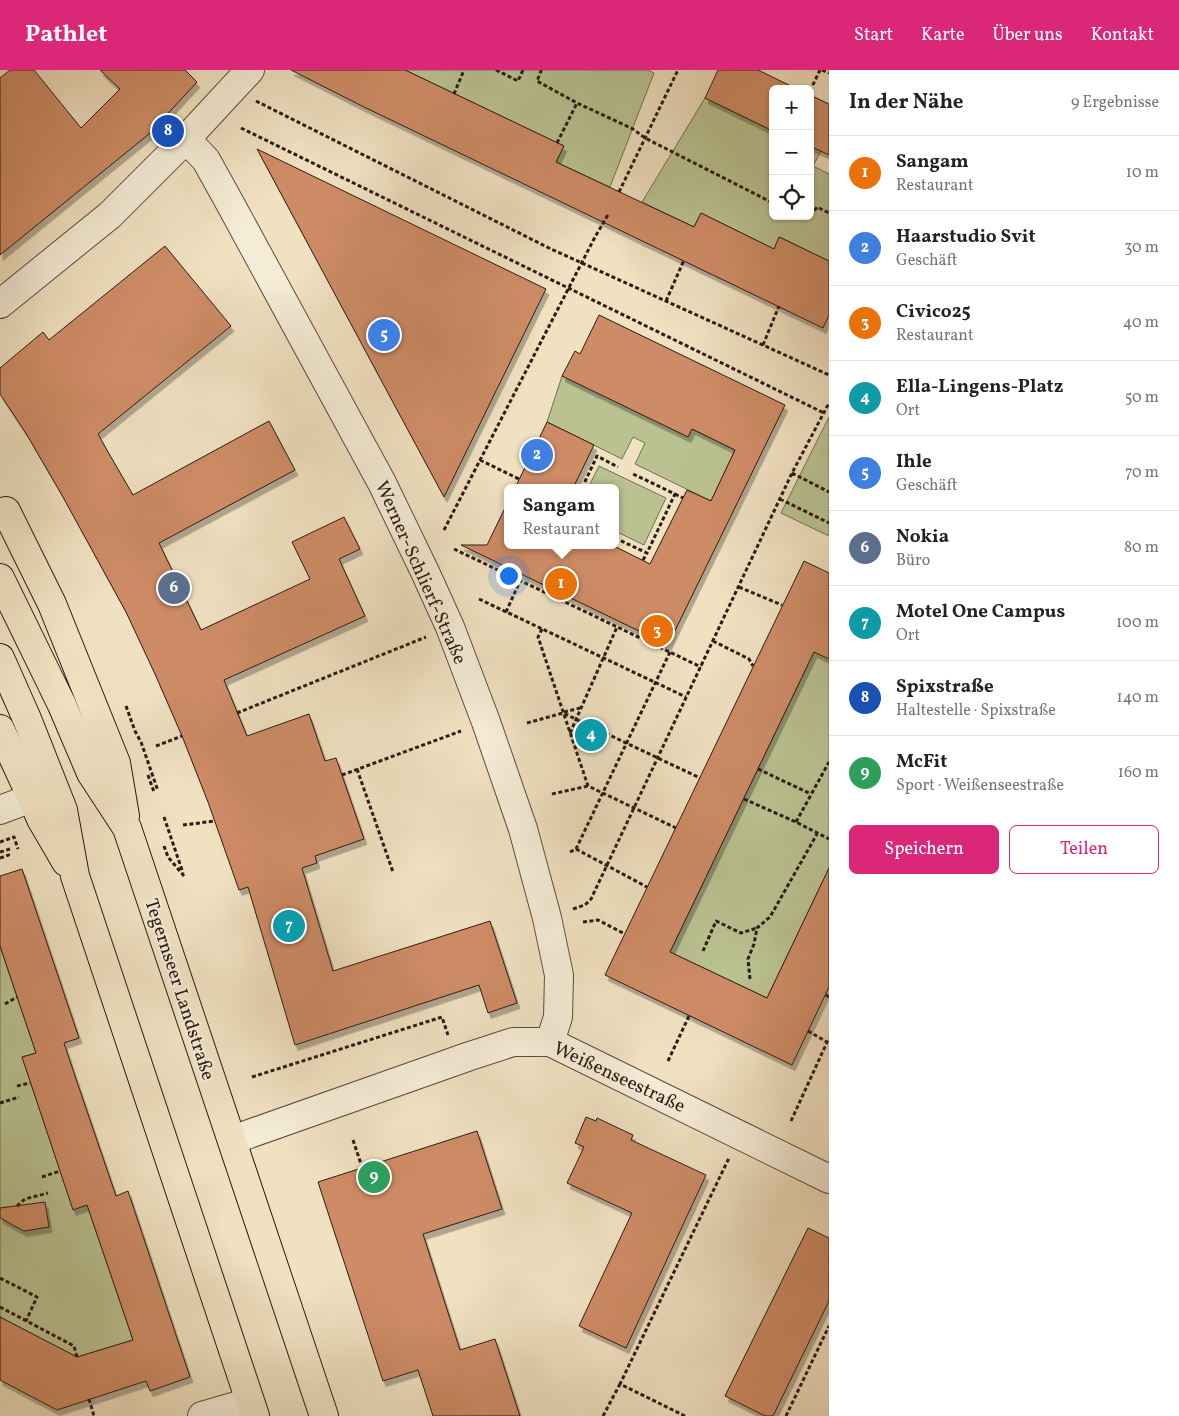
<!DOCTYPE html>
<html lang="de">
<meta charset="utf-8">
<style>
:root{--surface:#fff;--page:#f2f2f2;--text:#222;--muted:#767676;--line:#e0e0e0;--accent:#db2777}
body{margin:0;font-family:Vollkorn,serif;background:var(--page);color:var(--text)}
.controls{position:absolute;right:15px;top:15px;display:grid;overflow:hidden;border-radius:8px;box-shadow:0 1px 4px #0004}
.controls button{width:45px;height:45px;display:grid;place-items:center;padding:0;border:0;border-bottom:1px solid var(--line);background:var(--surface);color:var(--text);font:25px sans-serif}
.you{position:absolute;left:508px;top:505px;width:18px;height:18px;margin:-12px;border:4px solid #fff;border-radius:50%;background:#1a73e8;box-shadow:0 0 0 8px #1a73e833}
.badge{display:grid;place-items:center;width:32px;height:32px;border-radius:50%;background:var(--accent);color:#fff;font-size:16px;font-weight:700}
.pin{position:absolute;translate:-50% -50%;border:2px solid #fff;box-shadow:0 1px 5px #0006}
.popup{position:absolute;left:504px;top:414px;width:115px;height:65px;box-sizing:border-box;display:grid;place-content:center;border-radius:8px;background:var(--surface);filter:drop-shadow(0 1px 4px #0005);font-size:16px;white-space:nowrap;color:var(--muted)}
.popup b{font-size:19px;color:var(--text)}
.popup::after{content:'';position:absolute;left:50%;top:100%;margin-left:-10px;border:10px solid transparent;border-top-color:var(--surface)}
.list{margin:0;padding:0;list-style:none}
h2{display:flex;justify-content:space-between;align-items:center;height:65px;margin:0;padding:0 20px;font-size:21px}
h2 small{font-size:16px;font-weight:400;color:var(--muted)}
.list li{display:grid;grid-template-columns:32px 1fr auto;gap:15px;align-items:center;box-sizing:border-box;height:75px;padding:0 20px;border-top:1px solid var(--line)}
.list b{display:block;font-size:19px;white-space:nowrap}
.list p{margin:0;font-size:16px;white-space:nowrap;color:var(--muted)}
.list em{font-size:16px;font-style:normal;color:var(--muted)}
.actions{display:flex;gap:10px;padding:15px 20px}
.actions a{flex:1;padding:11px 0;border:1px solid var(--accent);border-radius:8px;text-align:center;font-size:18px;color:var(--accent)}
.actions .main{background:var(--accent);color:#fff}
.icon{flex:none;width:28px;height:28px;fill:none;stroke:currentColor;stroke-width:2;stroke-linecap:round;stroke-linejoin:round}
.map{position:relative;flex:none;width:829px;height:1346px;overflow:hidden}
header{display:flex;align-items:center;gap:30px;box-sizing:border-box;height:70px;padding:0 25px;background:var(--accent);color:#fff}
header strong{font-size:24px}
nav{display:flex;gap:28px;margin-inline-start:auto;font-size:18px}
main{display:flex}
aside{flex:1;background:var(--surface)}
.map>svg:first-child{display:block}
.green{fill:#bac292;stroke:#726e53}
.building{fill:#ce8c66;stroke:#2b1b14;filter:url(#shadow)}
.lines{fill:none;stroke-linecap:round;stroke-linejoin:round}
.minor-casing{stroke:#5c4c3f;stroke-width:30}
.major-casing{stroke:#2b1b14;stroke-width:30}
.highway-casing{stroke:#2b1b14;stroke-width:30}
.path{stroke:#2b1b14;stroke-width:3;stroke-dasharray:4 2.5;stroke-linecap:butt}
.minor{stroke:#f5ecd7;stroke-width:28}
.major{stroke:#f0e1c1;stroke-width:28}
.highway{stroke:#f0e1c1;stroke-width:28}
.labels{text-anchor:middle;stroke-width:4;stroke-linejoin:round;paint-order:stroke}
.street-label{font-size:19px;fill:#2b1b14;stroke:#f5ecd7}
</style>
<header>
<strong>Pathlet</strong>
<nav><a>Start</a><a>Karte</a><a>Über uns</a><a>Kontakt</a></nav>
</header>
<main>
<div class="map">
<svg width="829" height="1346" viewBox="0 0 829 1346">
<defs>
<filter id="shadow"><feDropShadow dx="3" dy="5.5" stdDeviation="0" flood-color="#0004"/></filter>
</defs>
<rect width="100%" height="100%" fill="#f0e1c1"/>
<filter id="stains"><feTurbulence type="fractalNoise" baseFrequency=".004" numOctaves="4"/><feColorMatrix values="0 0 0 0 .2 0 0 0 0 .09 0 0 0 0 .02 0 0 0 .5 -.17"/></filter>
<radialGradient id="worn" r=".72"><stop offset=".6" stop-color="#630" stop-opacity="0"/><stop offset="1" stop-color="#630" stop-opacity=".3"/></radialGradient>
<!-- green -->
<path class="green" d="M 405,0 L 648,0 L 654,3 L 610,117 L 556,92 L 564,76 Z
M 705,28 L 773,61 L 773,146 L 810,146 L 810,76 L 821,81 L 813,96 L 829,104 L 829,191 L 780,167 L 774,179 L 701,143 L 694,157 L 642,132 Z
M 562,306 L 692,359 L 735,380 L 711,431 L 635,394 L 645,373 L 633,367 L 622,389 L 547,352 Z
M 829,347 L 829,466 L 781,443 Z
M 599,396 L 666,428 L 644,475 L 615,461 L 615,418 L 588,418 Z
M 814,582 L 829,582 L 829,798 L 767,928 L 670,882 Z
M 0,876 L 36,983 L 22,987 L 73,1139 L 87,1135 L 133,1270 L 77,1287 L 0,1247 Z"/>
<!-- building -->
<path class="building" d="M 10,0 L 34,0 L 81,58 L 120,19 L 100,0 L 185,0 L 197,12 L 149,64 L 0,185 L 0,8 Z
M 291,0 L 405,0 L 564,76 L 556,92 L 694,157 L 701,143 L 774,179 L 779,167 L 829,191 L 829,245 L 823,258 L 364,37 Z
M 718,0 L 758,0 L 797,19 L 773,19 L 773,61 L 705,28 Z
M 810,25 L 829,34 L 829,85 L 810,76 Z
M 257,79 L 546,219 L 444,427 L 395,336 Z
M 165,176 L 231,256 L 98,364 L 108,382 L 133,425 L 269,351 L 295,400 L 159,473 L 201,560 L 310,509 L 292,472 L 344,447 L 360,479 L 339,489 L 365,546 L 224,610 L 247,666 L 309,644 L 325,691 L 336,688 L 364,769 L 315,786 L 317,793 L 302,798 L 333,901 L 490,851 L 517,933 L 488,943 L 479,915 L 295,975 L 248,817 L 239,820 L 208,732 L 182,666 L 155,604 L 126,542 L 63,427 L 27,365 L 0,324 L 0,298 L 43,262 L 49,270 Z
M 599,245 L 785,335 L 668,575 L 461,475 L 487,475 L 507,434 L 507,475 L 612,475 L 650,494 L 687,420 L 711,431 L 735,380 L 692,359 L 688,367 L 562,306 L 575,281 L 580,284 Z
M 547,352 L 594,375 L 573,418 L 515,418 Z
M 804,491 L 829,503 L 829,589 L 814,582 L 670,882 L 767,928 L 829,798 L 829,917 L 792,995 L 605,905 Z
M 22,799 L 79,968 L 64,973 L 76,1009 L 116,1126 L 128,1121 L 190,1307 L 150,1321 L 146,1311 L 57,1340 L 0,1310 L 0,1247 L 77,1287 L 133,1270 L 87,1135 L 73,1140 L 22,987 L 36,983 L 0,876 L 0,806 Z
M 586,1047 L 596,1051 L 597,1048 L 633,1065 L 631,1070 L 706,1105 L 626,1278 L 579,1256 L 632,1143 L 567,1113 L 584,1077 L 575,1073 Z
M 477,1061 L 502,1139 L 423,1164 L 460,1280 L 495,1269 L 520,1346 L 433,1346 L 418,1300 L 383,1311 L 318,1112 Z
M 45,1132 L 49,1157 L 24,1161 L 0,1148 L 0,1138 Z
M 808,1158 L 829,1168 L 829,1231 L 773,1346 L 765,1346 L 725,1326 Z"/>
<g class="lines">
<!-- minor casing -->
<g class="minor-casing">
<path id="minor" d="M 186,69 L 206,90 L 232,137 L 382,413 L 425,502 L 450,557 L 486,652 L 523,759 L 547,848 L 559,905 L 558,947 L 550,972
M 0,234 L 110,145 L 186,69 L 250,0
M 0,740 L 32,728
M 232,1070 L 470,986 L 513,972 L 550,972 L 829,1109
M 202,1346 L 250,1332"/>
</g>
<!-- major casing -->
<g class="major-casing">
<path id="major" d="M 0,659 L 32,728"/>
</g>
<!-- highway casing -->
<g class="highway-casing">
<path id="highway" d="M 6,441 L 52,534 L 116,693 L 125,746
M 0,508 L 62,635 L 91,703 L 127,758 L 324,1346
M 0,588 L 27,649 L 63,740 L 75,806 L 255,1346
M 32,728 L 41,749 L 66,792"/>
</g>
<!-- path -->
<path class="path" d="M 496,0 L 518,11 L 523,0
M 540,0 L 541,1 L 537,11 L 577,33 L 633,59 L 645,68 L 771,132 L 773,128
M 822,0 L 829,3
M 810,21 L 820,0
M 454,24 L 464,0
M 256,31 L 551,179 L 829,305
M 241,58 L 824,343
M 557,73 L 577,33
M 619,122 L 678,0
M 810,141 L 813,143 L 817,137 L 829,143
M 666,231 L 684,190
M 763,275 L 779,236
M 480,390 L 519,409
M 792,403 L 829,422
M 582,418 L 597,386 L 618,397
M 675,424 L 683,428
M 780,429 L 829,453
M 444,460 L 595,167 L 609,143
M 615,468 L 647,483 L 675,424 L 631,403
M 454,479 L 701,597
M 643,490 L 647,483
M 739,517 L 782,535
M 479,529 L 686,627
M 506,542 L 520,511
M 542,559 L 538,567 L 588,716 L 676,758
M 713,571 L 749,589 L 753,596
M 126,636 L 135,661 L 141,672 L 158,721
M 564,642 L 580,638
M 237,643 L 426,567
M 527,653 L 563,643 L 700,708
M 570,663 L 617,557
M 156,676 L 182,666
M 357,699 L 393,802
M 758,699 L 811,724
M 148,705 L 154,722
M 342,705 L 461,661
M 552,724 L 588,716
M 744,729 L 796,752 L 829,769
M 164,747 L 183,803
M 796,752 L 829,692
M 183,755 L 215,751
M 0,772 L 14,767 L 18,779
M 164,776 L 168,787 L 184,806
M 576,779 L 647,817
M 0,782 L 10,779
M 570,782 L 576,779 L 670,582
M 0,788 L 12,784
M 573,839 L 585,835 L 591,829 L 792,403 L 829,333
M 583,852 L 598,850 L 625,864
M 703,881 L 716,851 L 741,863 L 757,858
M 750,909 L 748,889 L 754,874 L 757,858 L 770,847 L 817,764
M 826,925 L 829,927
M 5,934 L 17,927
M 808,961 L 827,972
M 668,991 L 689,946
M 252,1007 L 442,947 L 448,965
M 17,1016 L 30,1013
M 0,1033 L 19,1027
M 791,1051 L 829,968
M 353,1070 L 362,1097
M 42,1107 L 60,1101
M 17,1136 L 25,1129 L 48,1123
M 0,1208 L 37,1227 L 26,1251
M 0,1237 L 74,1276 L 77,1287
M 89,1329 L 94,1346
M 603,1346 L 620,1314
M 685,1346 L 620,1314 L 729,1088
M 786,1346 L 829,1256"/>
<!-- minor -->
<use href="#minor" class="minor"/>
<!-- major -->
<use href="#major" class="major"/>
<!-- highway -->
<use href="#highway" class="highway"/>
</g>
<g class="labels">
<!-- street labels -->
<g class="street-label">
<text transform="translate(422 502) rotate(66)" y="7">Werner-Schlierf-Straße</text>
<text transform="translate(181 919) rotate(72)" y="7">Tegernseer Landstraße</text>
<text transform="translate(620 1006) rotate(25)" y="7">Weißenseestraße</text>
</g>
</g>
<rect width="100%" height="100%" filter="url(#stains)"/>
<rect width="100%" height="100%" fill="url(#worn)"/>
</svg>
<div class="controls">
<button>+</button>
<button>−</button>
<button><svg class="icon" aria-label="locate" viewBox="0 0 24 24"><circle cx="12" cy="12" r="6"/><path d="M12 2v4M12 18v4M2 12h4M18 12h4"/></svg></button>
</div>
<div class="you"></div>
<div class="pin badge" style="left:561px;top:514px;background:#e8710a">1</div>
<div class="popup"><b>Sangam</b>Restaurant</div>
<div class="pin badge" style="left:537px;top:385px;background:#3f7fe0">2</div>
<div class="pin badge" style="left:657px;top:561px;background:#e8710a">3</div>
<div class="pin badge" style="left:591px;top:665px;background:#0f9aa8">4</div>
<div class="pin badge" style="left:384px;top:265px;background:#3f7fe0">5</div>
<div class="pin badge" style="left:174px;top:518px;background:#5c6f8a">6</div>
<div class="pin badge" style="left:289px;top:856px;background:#0f9aa8">7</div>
<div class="pin badge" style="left:168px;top:61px;background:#1a4fb4">8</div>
<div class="pin badge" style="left:374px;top:1107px;background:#2e9e5b">9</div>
</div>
<aside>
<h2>In der Nähe<small>9 Ergebnisse</small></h2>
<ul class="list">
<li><span class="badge" style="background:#e8710a">1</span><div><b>Sangam</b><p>Restaurant</p></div><em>10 m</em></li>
<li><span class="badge" style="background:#3f7fe0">2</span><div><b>Haarstudio Svit</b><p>Geschäft</p></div><em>30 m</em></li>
<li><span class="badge" style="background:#e8710a">3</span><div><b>Civico25</b><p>Restaurant</p></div><em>40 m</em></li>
<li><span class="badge" style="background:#0f9aa8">4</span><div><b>Ella-Lingens-Platz</b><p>Ort</p></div><em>50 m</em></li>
<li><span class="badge" style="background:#3f7fe0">5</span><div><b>Ihle</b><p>Geschäft</p></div><em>70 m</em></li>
<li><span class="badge" style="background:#5c6f8a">6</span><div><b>Nokia</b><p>Büro</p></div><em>80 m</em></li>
<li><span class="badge" style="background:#0f9aa8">7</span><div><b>Motel One Campus</b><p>Ort</p></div><em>100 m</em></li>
<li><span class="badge" style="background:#1a4fb4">8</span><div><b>Spixstraße</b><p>Haltestelle · Spixstraße</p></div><em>140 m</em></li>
<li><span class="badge" style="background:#2e9e5b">9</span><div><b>McFit</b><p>Sport · Weißenseestraße</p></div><em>160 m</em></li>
</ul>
<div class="actions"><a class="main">Speichern</a><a>Teilen</a></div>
</aside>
</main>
